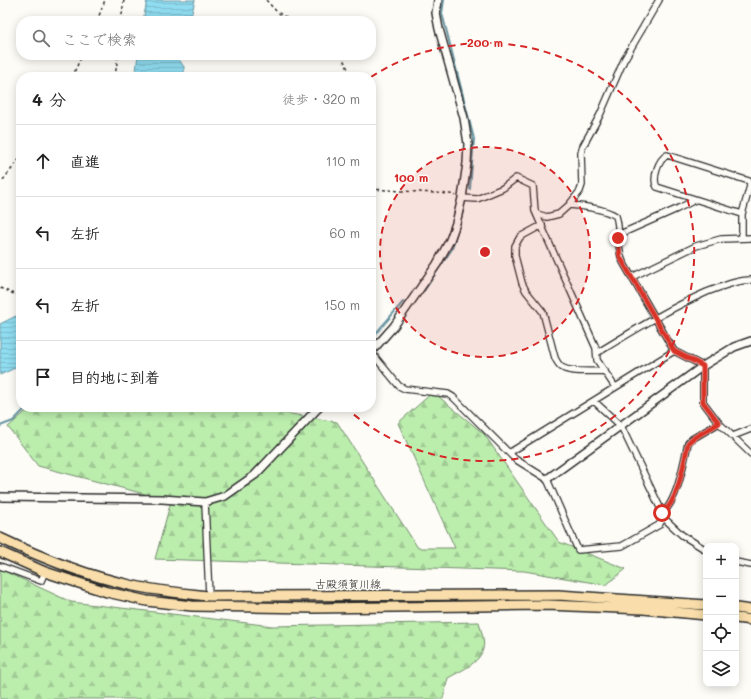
<!DOCTYPE html>
<html lang="ja">
<meta charset="utf-8">
<style>
:root{--surface:#fff;--page:#f6f6f6;--text:#222;--muted:#767676;--line:#e0e0e0}
body{margin:0;font-family:Mali,"Klee One",sans-serif;background:var(--page);color:var(--text)}
.controls{position:absolute;right:12px;bottom:12px;display:grid;overflow:hidden;border-radius:8px;box-shadow:0 2px 10px #0003}
.controls button{width:36px;height:36px;display:grid;place-items:center;padding:0;border:0;border-bottom:1px solid var(--line);background:var(--surface);color:var(--text);font:20px sans-serif}
.stop{position:absolute;width:12px;height:12px;margin:-9px;border:3px solid #d93025;border-radius:50%;background:#fff}
.stop.end{background:#d93025;border-color:#fff;box-shadow:0 1px 4px #0008}
.list{margin:0;padding:0;list-style:none}
h2{display:flex;justify-content:space-between;align-items:center;height:52px;margin:0;padding:0 16px;font-size:17px}
h2 small{font-size:13px;font-weight:400;color:var(--muted)}
.list li{display:grid;grid-template-columns:26px 1fr auto;gap:12px;align-items:center;box-sizing:border-box;height:72px;padding:0 16px;border-top:1px solid var(--line)}
.list b{display:block;font-size:15px;white-space:nowrap}
.list em{font-size:13px;font-style:normal;color:var(--muted)}
.icon{flex:none;width:22px;height:22px;fill:none;stroke:currentColor;stroke-width:2;stroke-linecap:round;stroke-linejoin:round}
.map{position:relative;flex:none;width:751px;height:699px;overflow:hidden}
.search{position:absolute;background:var(--surface);box-shadow:0 2px 10px #0003;left:16px;top:16px;width:360px;height:44px;display:flex;align-items:center;gap:10px;box-sizing:border-box;padding:0 14px;border-radius:16px;color:var(--muted);font-size:15px}
.panel{position:absolute;background:var(--surface);box-shadow:0 2px 10px #0003;left:16px;top:72px;width:360px;height:340px;border-radius:16px}
.map>svg:first-child{display:block}
.forest{fill:url(#forest-firs);stroke:#738c6c}
.water{fill:url(#water-rules);stroke:#6895a1}
.lines{fill:none;stroke-linecap:round;stroke-linejoin:round}
.stream{stroke:#6895a1;stroke-width:2}
.minor-casing{stroke:#2b2b2b;stroke-width:8}
.tertiary-casing{stroke:#2b2b2b;stroke-width:10}
.primary-casing{stroke:#2b2b2b;stroke-width:12}
.path{stroke:#2b2b2b;stroke-width:1.5;stroke-dasharray:3 3;stroke-linecap:butt}
.minor{stroke:#fdfcf7;stroke-width:5.5}
.tertiary{stroke:#fdfcf7;stroke-width:7}
.primary{stroke:#f9deab;stroke-width:9}
.route{stroke:#d93025;stroke-width:5}
.ring{fill:none;stroke:#d62828;stroke-width:2;stroke-dasharray:7 5}
.labels{text-anchor:middle;stroke-width:3;stroke-linejoin:round;paint-order:stroke}
.street-label{font-size:11px;fill:#2b2b2b;stroke:#fdfcf7}
.centre{fill:#d62828;stroke:#fdfcf7;stroke-width:2}
.ring-label{font-size:12px;text-anchor:middle;font-weight:bold;fill:#d62828;stroke:#fdfcf7;stroke-width:3;stroke-linejoin:round;paint-order:stroke}
</style>
<div class="map">
<svg width="751" height="699" viewBox="0 0 751 699">
<defs>
<pattern id="forest-firs" width="22" height="20" patternUnits="userSpaceOnUse"><rect width="22" height="20" fill="#bbedad"/><path d="M5 1l3.5 6h-7zM16 11l3.5 6h-7z" fill="#a1cb95"/></pattern>
<pattern id="water-rules" width="6" height="5" patternUnits="userSpaceOnUse"><rect width="6" height="5" fill="#90dcf0"/><path d="M0 2.5h6" fill="none" stroke="#7cbdce"/></pattern>
</defs>
<rect width="100%" height="100%" fill="#fdfcf7"/>
<filter id="ink" filterUnits="userSpaceOnUse"><feTurbulence type="fractalNoise" baseFrequency=".025" numOctaves="2"/><feDisplacementMap in="SourceGraphic" scale="8" xChannelSelector="R" yChannelSelector="G"/><feConvolveMatrix kernelMatrix="1 2 1 2 8 2 1 2 1" color-interpolation-filters="sRGB"/></filter>
<g filter="url(#ink)">
<!-- forest -->
<path class="forest" d="M 433,392 L 484,434 L 559,542 L 626,569 L 606,585 L 524,571 L 155,559 L 171,501 L 38,466 L 8,427 L 31,407 L 251,407 L 337,422 L 418,548 L 455,548 L 398,423 Z
M 0,569 L 71,602 L 272,626 L 479,622 C 480,627 482,633 483,638 C 488,660 464,669 448,678 L 443,699 L 0,699 Z"/>
<!-- water -->
<path class="water" d="M 147,0 L 195,0 L 190,21 L 143,21 Z
M 138,55 L 176,55 L 184,67 L 184,77 L 135,77 Z
M 21,315 L 21,362 L 15,368 L 0,375 L 0,324 L 16,316 Z"/>
<g class="lines">
<!-- stream -->
<path class="stream" d="M 444,0 L 442,13 L 474,139 L 470,189
M 424,291 L 452,249 L 464,208
M 371,339 L 403,302
M 0,426 L 13,421 L 27,407"/>
<!-- minor casing -->
<g class="minor-casing">
<path id="minor" d="M 462,198 L 477,199 L 503,188 L 516,178 L 533,186 L 535,211 L 596,348 L 597,360 L 615,387
M 569,205 C 581,206 605,209 616,216 C 621,231 616,248 623,262 L 674,351 L 703,366 L 703,402 L 719,423 L 751,454
M 537,214 L 547,217 L 559,214 L 569,205 L 580,191 L 582,185 L 581,153 L 583,146 L 600,115 L 624,60 L 659,0
M 542,225 L 520,237 L 515,246 L 515,256 L 522,283 L 526,291 L 543,312 L 555,358 C 557,362 559,366 563,368 C 572,373 594,371 605,371
M 618,235 L 677,209 L 695,200
M 742,238 L 742,214 L 750,186 L 749,181 L 667,155 C 658,160 652,179 657,187 L 742,214
M 632,277 L 696,246 L 721,239 L 751,238
M 371,352 L 399,386 L 405,389 L 448,394 L 453,397 L 515,459 L 547,479 L 578,550 L 622,546 L 659,525 L 662,520 L 662,513 C 677,503 684,462 688,443 L 692,439 L 719,423
M 597,353 C 633,331 668,309 707,292 C 721,287 736,280 751,280
M 594,401 L 621,426 L 666,520 L 682,535 L 706,550
M 733,436 L 751,429
M 509,453 L 674,351
M 205,502 L 209,596
M 736,562 L 751,565
M 0,566 L 41,581 L 45,572"/>
</g>
<!-- tertiary casing -->
<g class="tertiary-casing">
<path id="tertiary" d="M 371,352 L 394,326 L 437,264 L 450,240 L 456,223 L 462,198 L 467,163 L 468,144 L 464,118 L 439,29 L 436,13 L 438,0
M 547,479 L 703,366 L 734,347 L 751,341
M 0,497 L 162,499 L 205,502 L 225,496 L 255,475 L 319,407"/>
</g>
<!-- primary casing -->
<g class="primary-casing">
<path id="primary" d="M 0,538 C 42,558 84,575 130,585 C 156,591 182,593 209,596 L 558,595 L 706,605
M 0,552 L 45,572 L 107,592 L 147,601 L 192,606 L 315,608 L 547,605 L 643,609 L 706,615
M 736,608 L 751,610
M 736,618 L 751,620"/>
</g>
<!-- path -->
<path class="path" d="M 266,0 L 277,12 L 292,21
M 97,21 L 105,0
M 121,21 L 124,0
M 341,55 L 352,77
M 72,77 L 82,55
M 115,77 L 118,55
M 3,180 L 21,157
M 371,189 L 450,194 L 456,196
M 0,288 L 21,297"/>
<!-- minor -->
<use href="#minor" class="minor"/>
<!-- tertiary -->
<use href="#tertiary" class="tertiary"/>
<!-- primary -->
<use href="#primary" class="primary"/>
</g>
</g>
<g class="lines" filter="url(#ink)">
<!-- route -->
<path class="route" d="M 618,238 L 620,257 L 674,351 L 703,366 L 703,402 L 719,423 L 692,439 L 688,443 C 684,462 678,503 662,513"/>
</g>
<!-- distance rings -->
<circle cx="485" cy="252" r="105" fill="#d62828" fill-opacity=".12"/>
<g class="ring">
<circle cx="485" cy="252" r="105"/>
<path d="M371 77A209 209 0 1 1 345 407"/>
</g>
<g class="labels">
<!-- street labels -->
<g class="street-label">
<text x="348" y="588">古殿須賀川線</text>
</g>
</g>
<circle cx="485" cy="252" r="6" class="centre"/>
<g class="ring-label">
<text x="485" y="47">200 m</text>
<text x="411" y="182">100 m</text>
</g>
</svg>
<div class="controls">
<button>+</button>
<button>−</button>
<button><svg class="icon" aria-label="locate" viewBox="0 0 24 24"><circle cx="12" cy="12" r="6"/><path d="M12 2v4M12 18v4M2 12h4M18 12h4"/></svg></button>
<button><svg class="icon" aria-label="layers" viewBox="0 0 24 24"><path d="M12 4l9 5-9 5-9-5zM3 14l9 5 9-5"/></svg></button>
</div>
<div class="stop" style="left:662px;top:513px"></div>
<div class="stop end" style="left:618px;top:238px"></div>
<div class="search"><svg class="icon" aria-label="search" viewBox="0 0 24 24"><circle cx="10" cy="10" r="6"/><path d="M15 15l6 6"/></svg>ここで検索</div>
<section class="panel">
<h2>4 分<small>徒歩 · 320 m</small></h2>
<ul class="list">
<li><svg class="icon" aria-label="ahead" viewBox="0 0 24 24"><path d="M12 20V5M6 11l6-6 6 6"/></svg><div><b>直進</b></div><em>110 m</em></li>
<li><svg class="icon" aria-label="left" viewBox="0 0 24 24"><path d="M17 20v-9H6M10 6l-5 5 5 5"/></svg><div><b>左折</b></div><em>60 m</em></li>
<li><svg class="icon" aria-label="left" viewBox="0 0 24 24"><path d="M17 20v-9H6M10 6l-5 5 5 5"/></svg><div><b>左折</b></div><em>150 m</em></li>
<li><svg class="icon" aria-label="arrive" viewBox="0 0 24 24"><path d="M6 21V4h12l-3 4 3 4H6"/></svg><div><b>目的地に到着</b></div></li>
</ul>
</section>
</div>
